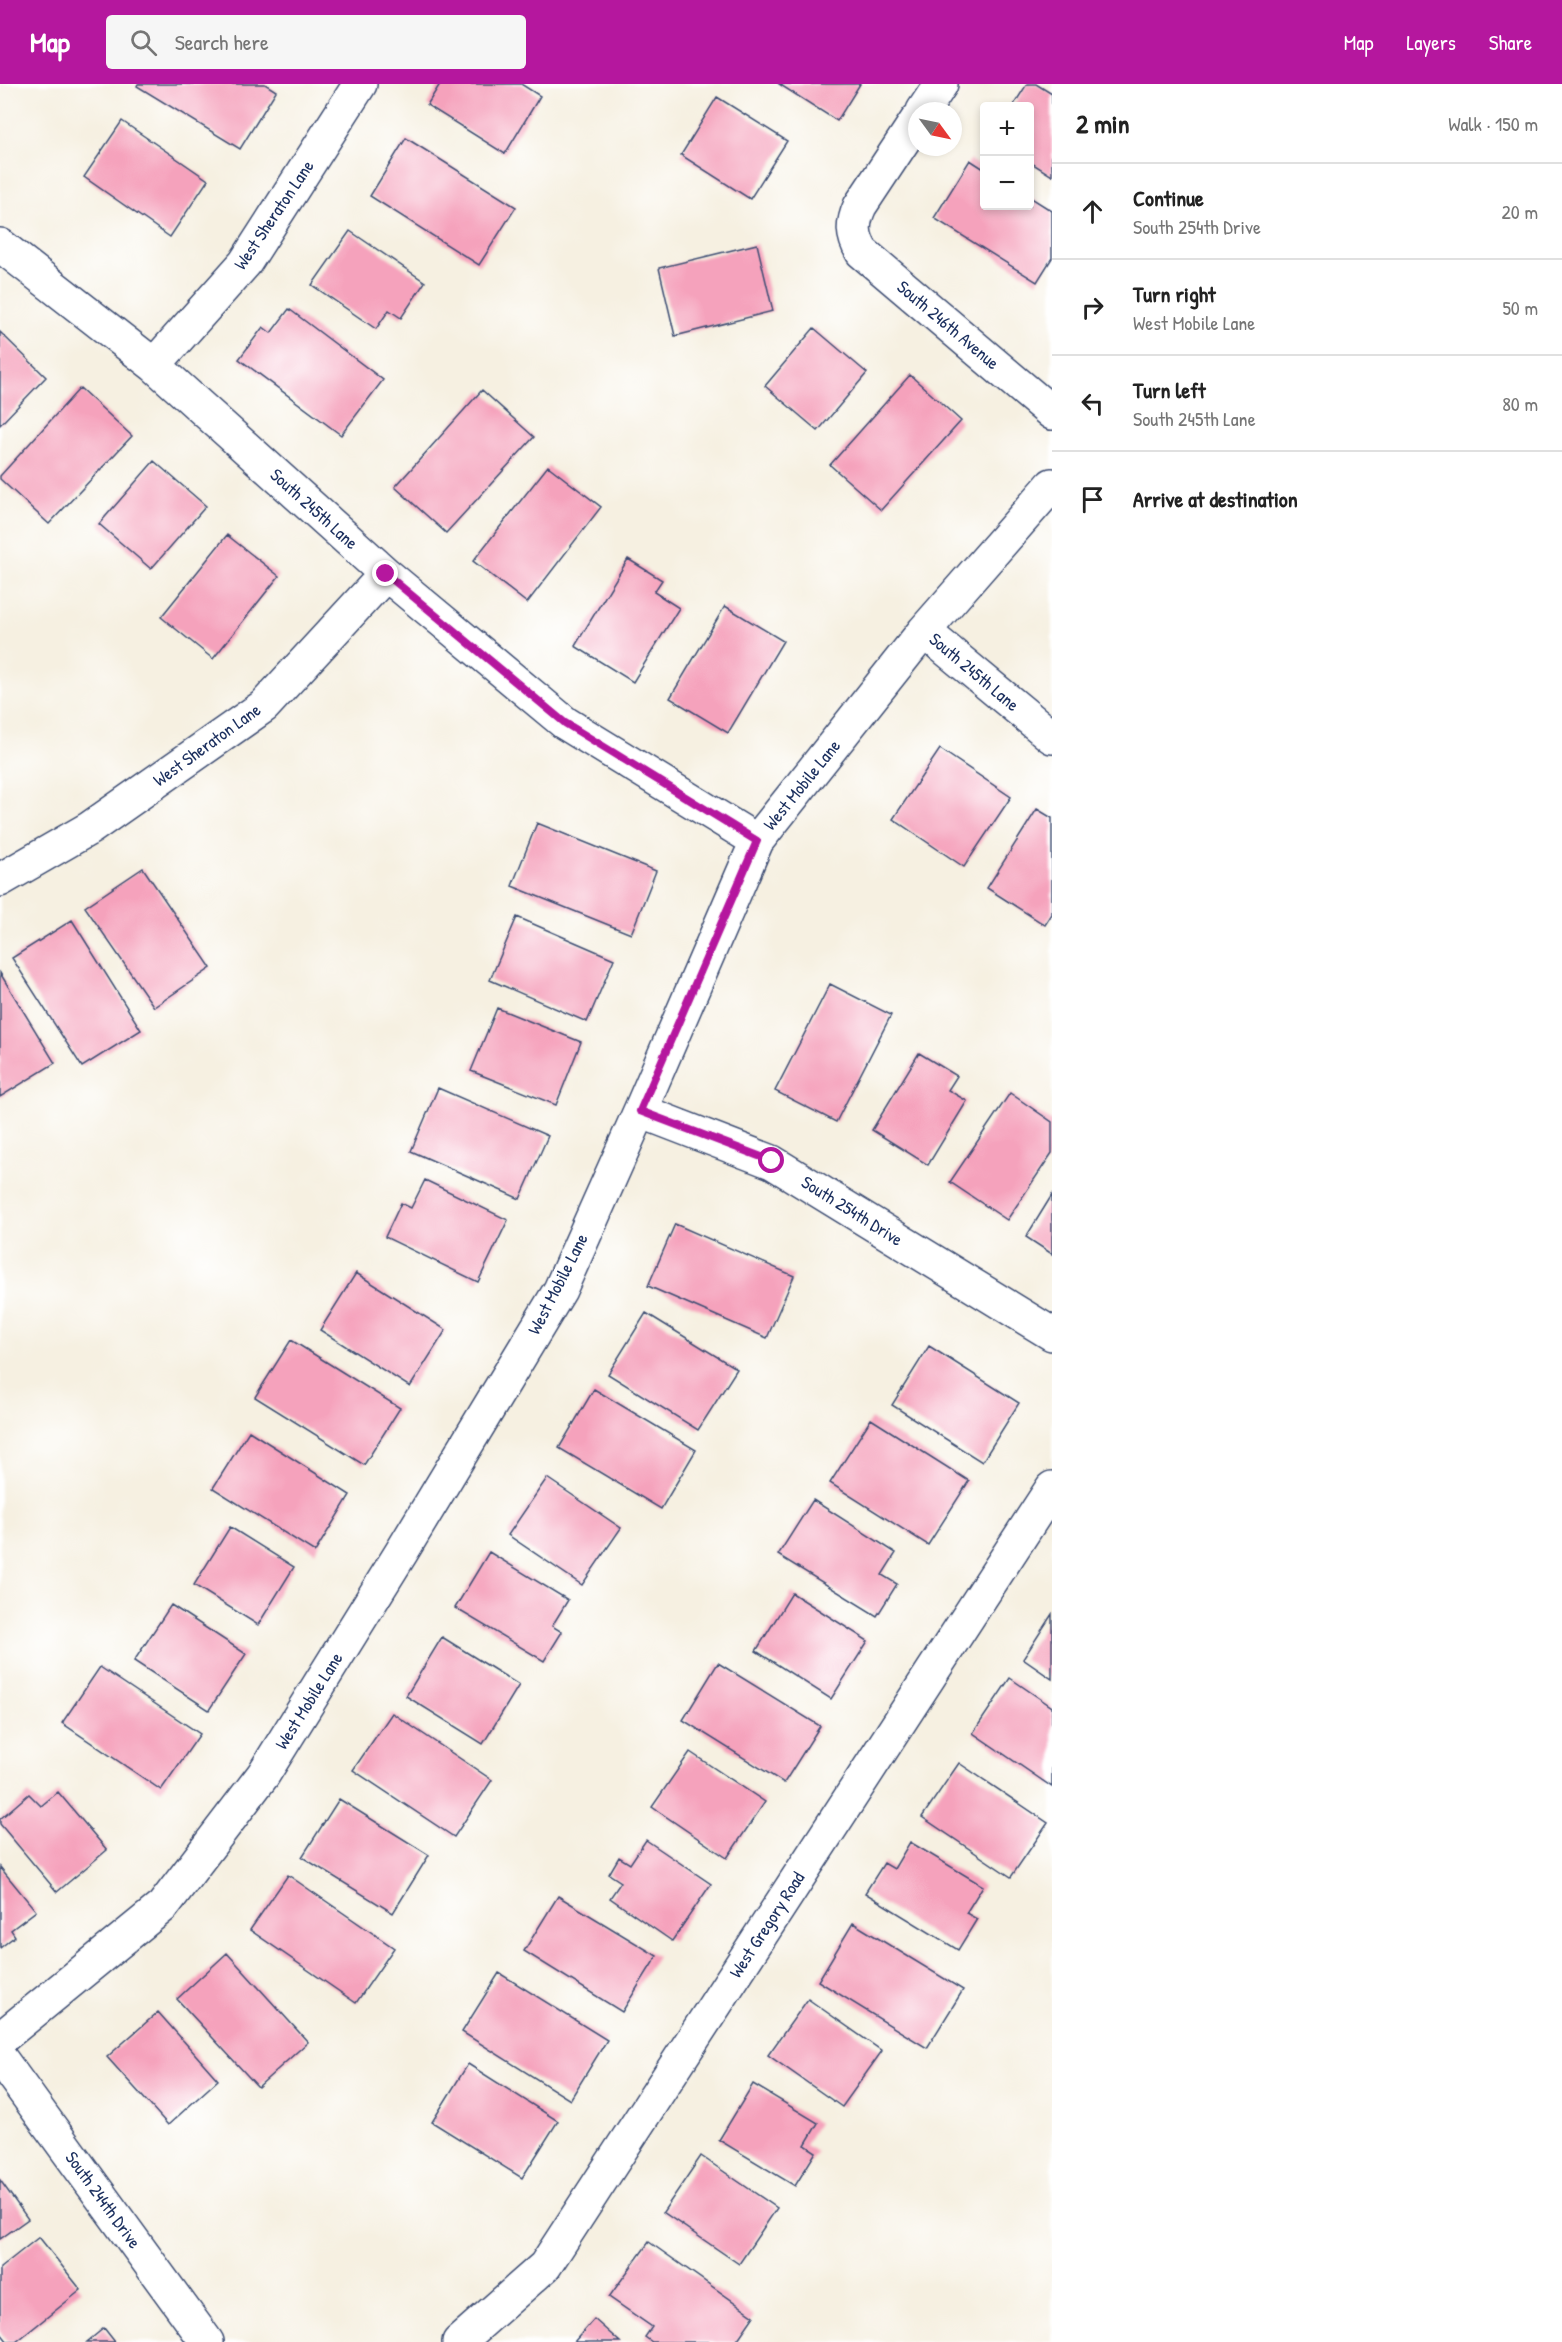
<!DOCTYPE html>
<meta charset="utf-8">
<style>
:root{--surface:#fff;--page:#f6f6f6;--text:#222;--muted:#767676;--line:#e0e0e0;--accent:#b5179e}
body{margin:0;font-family:"Patrick Hand",sans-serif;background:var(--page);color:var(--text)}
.controls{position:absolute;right:18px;top:18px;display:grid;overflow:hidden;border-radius:6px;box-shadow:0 3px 9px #0003}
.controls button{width:54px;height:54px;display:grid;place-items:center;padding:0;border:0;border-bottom:2px solid var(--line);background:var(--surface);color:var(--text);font:30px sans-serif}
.compass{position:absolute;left:908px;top:18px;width:54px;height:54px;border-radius:50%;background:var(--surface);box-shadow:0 3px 9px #0003;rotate:123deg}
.stop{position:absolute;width:18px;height:18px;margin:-14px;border:4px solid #b5179e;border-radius:50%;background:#fff}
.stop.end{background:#b5179e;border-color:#fff;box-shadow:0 2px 6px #0008}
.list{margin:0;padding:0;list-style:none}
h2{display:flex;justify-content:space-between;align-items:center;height:78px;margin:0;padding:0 24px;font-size:26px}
h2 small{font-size:20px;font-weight:400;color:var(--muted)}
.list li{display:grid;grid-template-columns:39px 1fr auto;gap:18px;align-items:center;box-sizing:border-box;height:96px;padding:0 24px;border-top:2px solid var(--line)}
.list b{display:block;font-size:22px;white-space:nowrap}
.list p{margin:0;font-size:20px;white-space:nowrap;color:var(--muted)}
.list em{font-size:20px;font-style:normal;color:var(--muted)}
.icon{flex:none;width:33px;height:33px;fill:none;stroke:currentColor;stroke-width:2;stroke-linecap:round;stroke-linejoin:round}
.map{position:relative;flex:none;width:1052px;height:2258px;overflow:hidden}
header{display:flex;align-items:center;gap:36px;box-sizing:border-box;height:84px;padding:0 30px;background:var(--accent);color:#fff}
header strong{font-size:28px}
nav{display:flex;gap:33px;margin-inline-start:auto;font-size:21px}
.search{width:420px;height:54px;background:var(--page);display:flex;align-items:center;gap:15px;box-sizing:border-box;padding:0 21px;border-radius:6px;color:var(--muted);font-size:22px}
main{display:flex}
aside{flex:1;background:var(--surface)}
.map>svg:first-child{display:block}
.building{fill:#f5a2bc}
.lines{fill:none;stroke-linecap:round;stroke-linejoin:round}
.minor-casing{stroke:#3c4c72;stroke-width:36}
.minor{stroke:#fff;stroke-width:33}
.route{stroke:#b5179e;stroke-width:8}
.labels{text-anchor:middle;stroke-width:6;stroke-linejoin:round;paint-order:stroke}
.street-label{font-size:18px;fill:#1b2f5e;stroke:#fff}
</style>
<header>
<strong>Map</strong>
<div class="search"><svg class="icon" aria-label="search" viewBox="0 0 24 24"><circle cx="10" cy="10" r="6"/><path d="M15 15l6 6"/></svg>Search here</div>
<nav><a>Map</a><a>Layers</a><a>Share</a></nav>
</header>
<main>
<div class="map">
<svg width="1052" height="2258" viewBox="0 0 1052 2258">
<rect width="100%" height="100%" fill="#fff"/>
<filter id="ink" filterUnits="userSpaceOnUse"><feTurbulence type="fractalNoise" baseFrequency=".0167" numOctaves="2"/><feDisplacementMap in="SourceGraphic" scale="12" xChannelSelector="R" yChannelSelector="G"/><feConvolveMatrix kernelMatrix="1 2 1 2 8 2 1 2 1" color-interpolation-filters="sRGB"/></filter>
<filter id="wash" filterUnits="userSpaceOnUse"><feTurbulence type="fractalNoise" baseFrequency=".008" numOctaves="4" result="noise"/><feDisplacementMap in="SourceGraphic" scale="24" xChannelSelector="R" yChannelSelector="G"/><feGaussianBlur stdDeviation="1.35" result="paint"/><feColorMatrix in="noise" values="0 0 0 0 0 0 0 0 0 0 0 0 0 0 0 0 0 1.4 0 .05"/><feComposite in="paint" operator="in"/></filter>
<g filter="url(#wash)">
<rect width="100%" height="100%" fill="#f6f0e1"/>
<g id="blocks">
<!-- building -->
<path class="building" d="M 138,0 L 265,0 L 276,7 L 240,65 L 137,2 Z
M 440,0 L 521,0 L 540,12 L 505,70 L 427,21 Z
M 779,0 L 860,0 L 837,37 Z
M 1027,0 L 1036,0 L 1052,10 L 1052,92 L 1030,78 L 1030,22 L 1013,22 Z
M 717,13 L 787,57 L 750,115 L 681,71 Z
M 122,37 L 208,96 L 170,153 L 84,93 Z
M 406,54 L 516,123 L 479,181 L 370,112 Z
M 970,76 L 984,85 L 984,122 L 1030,122 L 1030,113 L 1052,127 L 1052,174 L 1037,198 L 934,134 Z
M 350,147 L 425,198 L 401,234 L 389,226 L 376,245 L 312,201 Z
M 757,160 L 773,227 L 675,252 L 659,184 Z
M 289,225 L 383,296 L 341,351 L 239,275 L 263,243 L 271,249 Z
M 814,244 L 867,289 L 818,347 L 765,302 Z
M 0,248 L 46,293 L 0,341 Z
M 910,291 L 961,337 L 881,426 L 830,381 Z
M 80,304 L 132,352 L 49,440 L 0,395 L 0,392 Z
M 482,306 L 534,353 L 446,449 L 395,403 Z
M 154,377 L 206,422 L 151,485 L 99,440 Z
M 548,382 L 601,423 L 527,519 L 473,477 Z
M 227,451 L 279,492 L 213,575 L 161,533 Z
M 628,475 L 662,496 L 654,508 L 679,524 L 633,598 L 575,562 Z
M 725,522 L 783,557 L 728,649 L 670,614 Z
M 940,665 L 1011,713 L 964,783 L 893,735 Z
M 1037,725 L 1052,734 L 1052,830 L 1045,841 L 987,804 Z
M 537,739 L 656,787 L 631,850 L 512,802 Z
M 143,784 L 211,884 L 154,923 L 85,823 Z
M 517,833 L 614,875 L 587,938 L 490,896 Z
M 72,836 L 141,946 L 82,983 L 12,874 Z
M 0,889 L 55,979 L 0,1013 Z
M 830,900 L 891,931 L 836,1038 L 775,1007 Z
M 497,924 L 581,958 L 556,1021 L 471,987 Z
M 919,969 L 957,992 L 948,1006 L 967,1017 L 928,1081 L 872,1046 Z
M 438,1004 L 548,1052 L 520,1115 L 411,1067 Z
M 1010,1009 L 1052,1038 L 1052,1069 L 1007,1136 L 950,1098 Z
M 425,1096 L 508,1136 L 478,1198 L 385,1153 L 401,1119 L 411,1124 Z
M 1052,1111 L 1052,1170 L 1026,1153 Z
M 675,1140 L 794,1192 L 767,1254 L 648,1202 Z
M 356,1189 L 446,1246 L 410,1303 L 320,1246 Z
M 646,1229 L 737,1285 L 698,1346 L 608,1290 Z
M 291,1256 L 400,1324 L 364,1381 L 255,1313 Z
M 929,1262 L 1019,1319 L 982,1378 L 892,1321 Z
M 594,1305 L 696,1366 L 661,1425 L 559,1364 Z
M 871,1335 L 969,1397 L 928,1461 L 830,1399 Z
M 249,1347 L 350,1411 L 315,1468 L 213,1404 Z
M 547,1394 L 621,1444 L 582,1501 L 508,1451 Z
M 813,1416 L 896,1469 L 882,1491 L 897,1500 L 877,1532 L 778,1471 Z
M 230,1443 L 294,1483 L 258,1541 L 194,1501 Z
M 489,1468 L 568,1516 L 552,1542 L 562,1548 L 544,1577 L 455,1524 Z
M 792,1509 L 868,1557 L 831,1615 L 756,1567 Z
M 171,1521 L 246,1570 L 209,1626 L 134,1577 Z
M 1052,1530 L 1052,1595 L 1023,1575 Z
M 442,1553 L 519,1601 L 483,1660 L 406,1612 Z
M 718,1579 L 820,1642 L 784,1699 L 683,1636 Z
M 100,1583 L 200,1650 L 161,1706 L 62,1639 Z
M 1010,1594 L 1052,1623 L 1052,1703 L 973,1649 Z
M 392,1629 L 492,1696 L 454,1753 L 353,1686 Z
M 690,1668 L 765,1718 L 727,1774 L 652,1723 Z
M 959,1679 L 1048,1739 L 1011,1793 L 922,1733 Z
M 58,1708 L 107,1766 L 57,1808 L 0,1740 L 0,1735 L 29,1710 L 41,1722 Z
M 339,1715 L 429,1771 L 393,1829 L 302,1773 Z
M 646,1756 L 711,1800 L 672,1857 L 610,1814 L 621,1798 L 609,1790 L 619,1773 L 630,1780 Z
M 910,1758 L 983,1802 L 966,1829 L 977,1835 L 958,1866 L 865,1809 L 884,1779 L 894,1785 Z
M 0,1783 L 36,1827 L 11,1846 L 15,1852 L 0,1864 Z
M 288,1791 L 394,1864 L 356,1919 L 250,1846 Z
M 558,1812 L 657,1872 L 622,1928 L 524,1867 Z
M 853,1839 L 963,1906 L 927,1964 L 818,1897 Z
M 227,1869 L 308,1958 L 258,2003 L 177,1915 Z
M 499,1889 L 607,1956 L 570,2016 L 462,1948 Z
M 808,1915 L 882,1967 L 842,2023 L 768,1971 Z
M 158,1928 L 218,1996 L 168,2041 L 107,1973 Z
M 468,1980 L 558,2037 L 522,2094 L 432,2038 Z
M 753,2000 L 818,2039 L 805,2061 L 816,2068 L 795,2102 L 719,2056 Z
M 701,2072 L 777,2124 L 739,2180 L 663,2128 Z
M 0,2096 L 28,2135 L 0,2155 Z
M 39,2153 L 81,2206 L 16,2258 L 8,2258 L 0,2248 L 0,2184 Z
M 649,2158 L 754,2232 L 736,2258 L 652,2258 L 645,2253 L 652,2243 L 609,2213 Z
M 594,2235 L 620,2258 L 574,2258 Z
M 104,2244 L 115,2258 L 87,2258 Z"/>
</g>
</g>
<g filter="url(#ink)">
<use href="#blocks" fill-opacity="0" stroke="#3c4c72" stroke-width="1.5"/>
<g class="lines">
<!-- minor casing -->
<g class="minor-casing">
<path id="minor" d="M 923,27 L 941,0
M 917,36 L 860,122 C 852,140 852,151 862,168 L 1052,329
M 0,161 L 154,281 L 386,490 L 565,639 L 757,757
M 154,281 L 245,179 L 360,0
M 924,547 L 1052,653
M 0,796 L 90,744 L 264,622 L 386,490
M 640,1027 L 772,1078 L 1052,1250
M 0,1955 L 163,1822 L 263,1691 L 401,1469 L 560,1206 L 640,1027 L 757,757 L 924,547 L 1052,401
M 0,1974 L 207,2258
M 459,2258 L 545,2182 L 1052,1404"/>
</g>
<!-- minor -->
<use href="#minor" class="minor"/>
</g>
</g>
<g class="lines" filter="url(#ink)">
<!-- route -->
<path class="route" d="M 386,490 L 565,639 L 757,757 L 640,1027 L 772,1077"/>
</g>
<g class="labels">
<!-- street labels -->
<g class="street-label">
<text transform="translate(274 131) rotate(-56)" y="6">West Sheraton Lane</text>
<text transform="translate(948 241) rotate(40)" y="6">South 246th Avenue</text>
<text transform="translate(314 425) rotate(42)" y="6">South 245th Lane</text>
<text transform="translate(974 588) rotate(40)" y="6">South 245th Lane</text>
<text transform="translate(207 661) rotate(-36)" y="6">West Sheraton Lane</text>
<text transform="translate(802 701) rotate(-51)" y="6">West Mobile Lane</text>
<text transform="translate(852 1127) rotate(32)" y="6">South 254th Drive</text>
<text transform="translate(558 1200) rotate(-63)" y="6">West Mobile Lane</text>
<text transform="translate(309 1617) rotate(-58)" y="6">West Mobile Lane</text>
<text transform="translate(767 1841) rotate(-57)" y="6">West Gregory Road</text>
<text transform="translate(103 2116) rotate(54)" y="6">South 244th Drive</text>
</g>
</g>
</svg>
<div class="controls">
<button>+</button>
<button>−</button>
</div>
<svg class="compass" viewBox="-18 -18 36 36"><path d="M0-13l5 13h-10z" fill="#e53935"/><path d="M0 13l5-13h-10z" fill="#767676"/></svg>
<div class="stop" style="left:772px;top:1077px"></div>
<div class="stop end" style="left:386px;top:490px"></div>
</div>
<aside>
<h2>2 min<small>Walk · 150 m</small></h2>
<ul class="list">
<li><svg class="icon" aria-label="ahead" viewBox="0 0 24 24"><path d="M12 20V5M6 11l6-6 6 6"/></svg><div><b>Continue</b><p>South 254th Drive</p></div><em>20 m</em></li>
<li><svg class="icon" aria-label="right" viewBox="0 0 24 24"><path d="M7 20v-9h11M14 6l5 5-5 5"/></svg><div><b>Turn right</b><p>West Mobile Lane</p></div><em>50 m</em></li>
<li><svg class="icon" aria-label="left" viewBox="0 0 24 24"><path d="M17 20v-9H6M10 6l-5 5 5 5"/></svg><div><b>Turn left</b><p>South 245th Lane</p></div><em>80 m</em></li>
<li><svg class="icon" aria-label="arrive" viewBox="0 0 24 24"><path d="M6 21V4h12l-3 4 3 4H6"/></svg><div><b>Arrive at destination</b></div></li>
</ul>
</aside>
</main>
